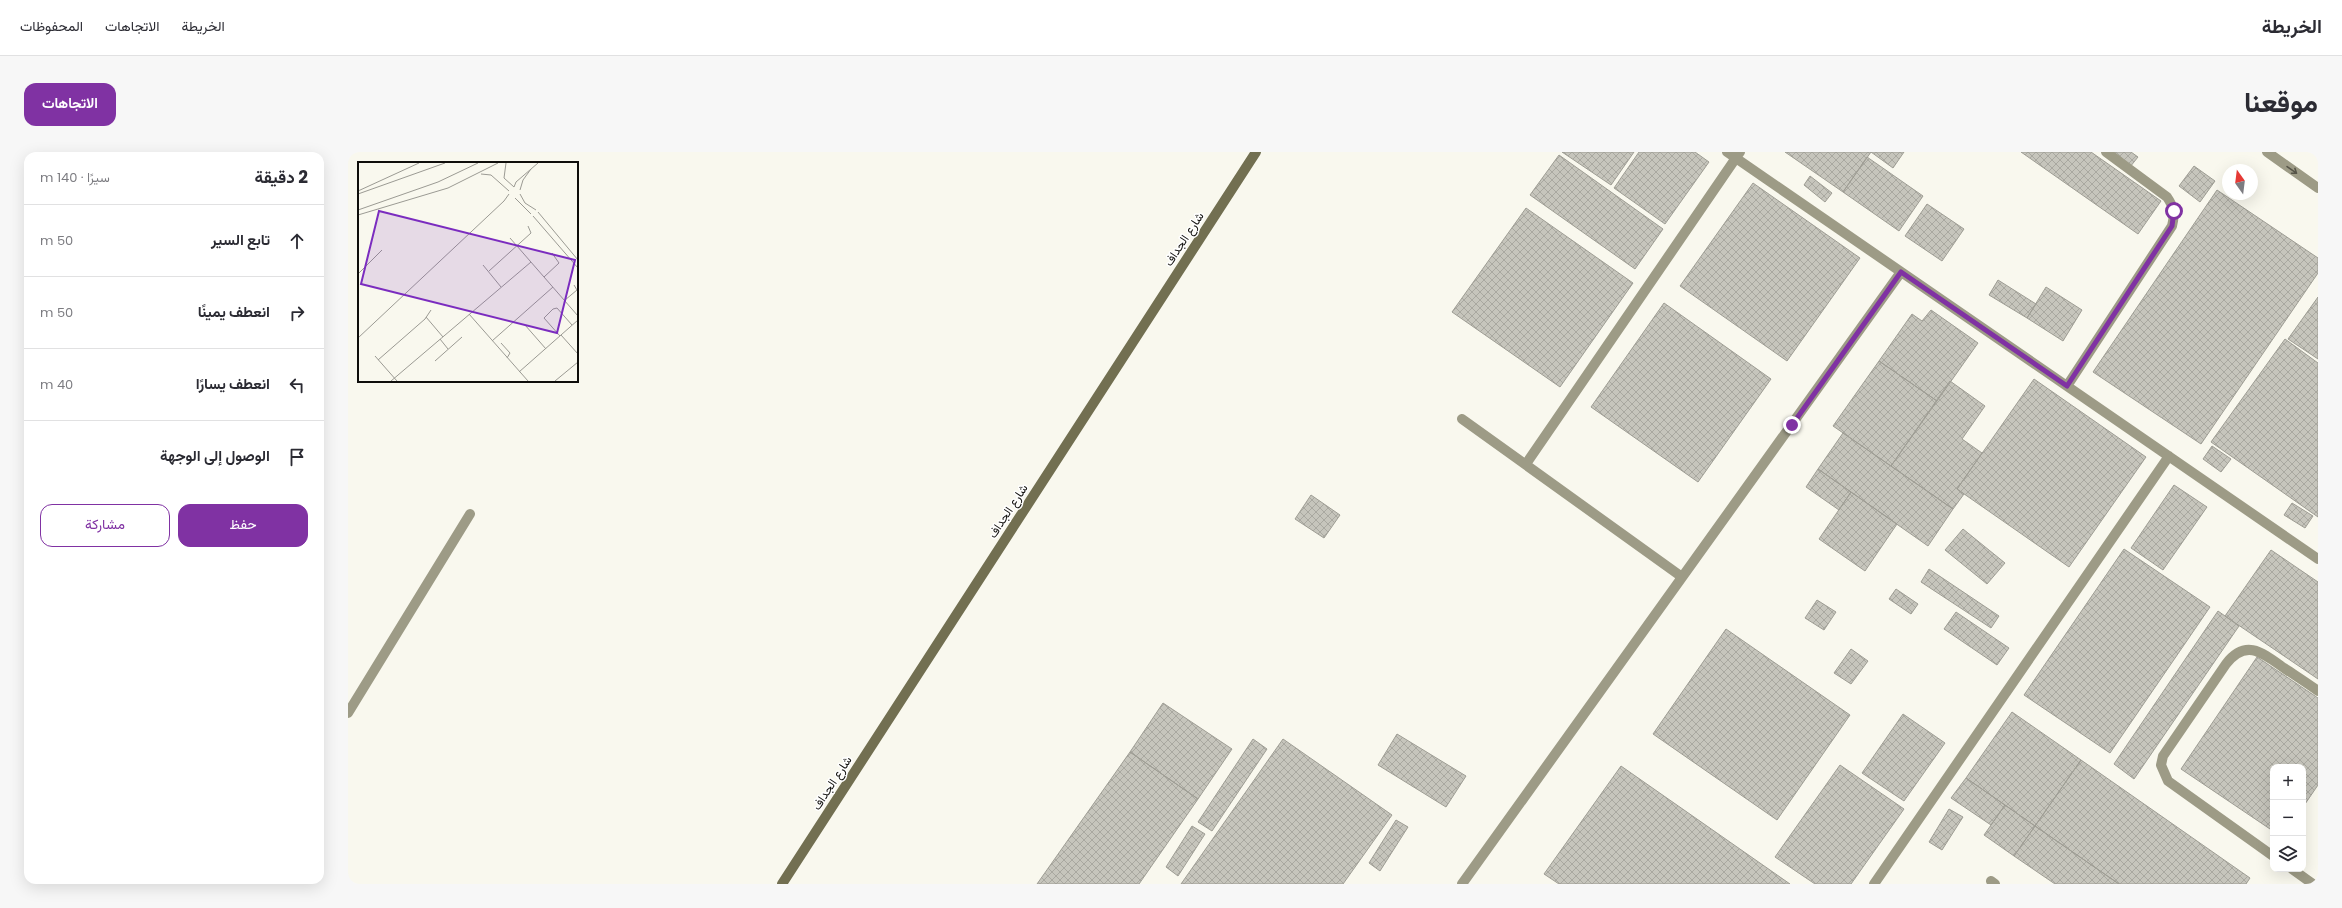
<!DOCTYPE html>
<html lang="ar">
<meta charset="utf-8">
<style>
:root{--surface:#fff;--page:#f7f7f7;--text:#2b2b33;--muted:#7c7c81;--line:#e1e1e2;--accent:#8032a3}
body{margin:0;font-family:Poppins,Vazirmatn,sans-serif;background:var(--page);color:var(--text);direction:rtl}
.controls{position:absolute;right:12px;bottom:12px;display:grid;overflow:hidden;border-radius:8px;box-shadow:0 4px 16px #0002}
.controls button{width:36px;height:36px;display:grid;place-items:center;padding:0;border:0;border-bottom:1px solid var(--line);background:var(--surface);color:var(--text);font:20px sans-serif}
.compass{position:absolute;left:1874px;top:12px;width:36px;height:36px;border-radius:50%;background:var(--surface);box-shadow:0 4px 16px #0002;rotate:346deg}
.stop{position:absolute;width:12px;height:12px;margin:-9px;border:3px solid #8032a3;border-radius:50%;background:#fff}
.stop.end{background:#8032a3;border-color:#fff;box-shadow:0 1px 4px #0008}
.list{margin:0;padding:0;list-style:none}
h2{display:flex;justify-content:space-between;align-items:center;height:52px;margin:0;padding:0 16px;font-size:17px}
h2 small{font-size:13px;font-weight:400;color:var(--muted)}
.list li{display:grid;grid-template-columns:26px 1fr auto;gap:12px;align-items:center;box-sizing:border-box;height:72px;padding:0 16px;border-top:1px solid var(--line)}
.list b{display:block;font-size:15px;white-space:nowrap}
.list em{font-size:13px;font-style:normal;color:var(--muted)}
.actions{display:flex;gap:8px;padding:12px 16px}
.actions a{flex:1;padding:9px 0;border:1px solid var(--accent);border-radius:12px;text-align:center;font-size:14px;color:var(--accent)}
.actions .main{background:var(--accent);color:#fff}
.icon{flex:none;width:22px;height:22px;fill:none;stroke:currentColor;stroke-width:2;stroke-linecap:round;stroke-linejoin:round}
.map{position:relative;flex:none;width:1970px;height:732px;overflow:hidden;direction:ltr;border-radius:12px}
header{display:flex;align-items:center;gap:24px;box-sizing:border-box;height:56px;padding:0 20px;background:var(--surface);border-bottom:1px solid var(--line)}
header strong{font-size:19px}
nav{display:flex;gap:22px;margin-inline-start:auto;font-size:14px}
.intro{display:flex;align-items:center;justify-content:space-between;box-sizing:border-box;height:96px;padding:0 24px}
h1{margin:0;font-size:28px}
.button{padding:10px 18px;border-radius:12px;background:var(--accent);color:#fff;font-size:14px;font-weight:700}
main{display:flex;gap:24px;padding:0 24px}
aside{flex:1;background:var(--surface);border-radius:12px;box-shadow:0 4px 16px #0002}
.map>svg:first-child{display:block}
.building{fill:url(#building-cross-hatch);stroke:#9e9d94}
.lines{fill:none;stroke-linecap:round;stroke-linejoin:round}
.lane{stroke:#9d9b86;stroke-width:10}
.secondary{stroke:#726f51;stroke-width:10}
.oneway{stroke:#565448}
.route{stroke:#8032a3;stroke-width:5}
.labels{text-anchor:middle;stroke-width:3;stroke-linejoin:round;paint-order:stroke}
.street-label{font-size:12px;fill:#0f0e0b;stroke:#fff}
.inset-road{fill:none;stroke:#9b9a93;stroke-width:1}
.view{fill:#7b2cbf;fill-opacity:0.15;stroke:#7b2cbf;stroke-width:2}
.inset-edge{fill:none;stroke:#0f0e0b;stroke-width:2}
</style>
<header>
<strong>الخريطة</strong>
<nav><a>الخريطة</a><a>الاتجاهات</a><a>المحفوظات</a></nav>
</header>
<div class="intro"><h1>موقعنا</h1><a class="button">الاتجاهات</a></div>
<main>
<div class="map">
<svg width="1970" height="732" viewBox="0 0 1970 732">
<defs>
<pattern id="building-cross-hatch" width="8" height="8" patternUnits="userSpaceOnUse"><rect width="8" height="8" fill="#c6c5bc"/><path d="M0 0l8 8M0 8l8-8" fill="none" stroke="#a9a8a0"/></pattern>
</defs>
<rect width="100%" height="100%" fill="#f9f8ee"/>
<!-- building -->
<path class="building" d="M 1214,0 L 1286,0 L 1263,33 Z
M 1291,0 L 1347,0 L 1361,10 L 1317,72 L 1266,36 Z
M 1437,0 L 1523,0 L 1495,40 Z
M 1523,0 L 1556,0 L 1545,16 Z
M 1673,0 L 1743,0 L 1813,49 L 1790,82 Z
M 1762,0 L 1783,0 L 1790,5 L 1782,15 Z
M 1211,3 L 1315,77 L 1287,117 L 1182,43 Z
M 1519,5 L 1575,44 L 1551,79 L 1495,40 Z
M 1846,14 L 1867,29 L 1852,50 L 1831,34 Z
M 1462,24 L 1484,41 L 1477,50 L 1456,33 Z
M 1405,31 L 1512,106 L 1439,209 L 1332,134 Z
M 1869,38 L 1970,106 L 1970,121 L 1853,292 L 1745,220 Z
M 1579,52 L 1616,77 L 1594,109 L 1557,84 Z
M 1178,56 L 1285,131 L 1212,235 L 1104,160 Z
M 1650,128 L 1688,152 L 1679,166 L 1641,143 Z
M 1698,135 L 1734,158 L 1715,189 L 1679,166 Z
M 1970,145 L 1970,207 L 1940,187 Z
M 1316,151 L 1423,227 L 1350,330 L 1243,255 Z
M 1583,158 L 1630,191 L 1589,249 L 1531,209 L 1564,162 L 1574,169 Z
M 1937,187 L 1970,211 L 1970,365 L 1863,290 Z
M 1531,209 L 1589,249 L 1543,314 L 1485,274 Z
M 1686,227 L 1798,305 L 1721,415 L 1609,337 Z
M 1602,229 L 1637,254 L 1614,287 L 1634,301 L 1609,337 L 1616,342 L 1605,357 L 1543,314 Z
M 1495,281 L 1605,357 L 1580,394 L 1470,317 Z
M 1864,294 L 1883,307 L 1873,320 L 1855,307 Z
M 1470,317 L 1503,340 L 1491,358 L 1458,335 Z
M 1826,333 L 1859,355 L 1815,418 L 1783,396 Z
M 1503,340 L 1549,372 L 1517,419 L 1471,387 Z
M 963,343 L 992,363 L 976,386 L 947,367 Z
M 1944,351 L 1965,364 L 1957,376 L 1936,363 Z
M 1615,377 L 1657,411 L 1639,432 L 1597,398 Z
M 1776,397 L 1862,455 L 1762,601 L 1676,543 Z
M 1923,398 L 1970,430 L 1970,527 L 1877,464 Z
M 1581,417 L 1651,464 L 1643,476 L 1573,430 Z
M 1548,437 L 1570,452 L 1563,462 L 1541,447 Z
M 1469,448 L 1488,460 L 1476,478 L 1457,466 Z
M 1870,459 L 1891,474 L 1786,627 L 1766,612 Z
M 1608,460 L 1661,496 L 1649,513 L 1596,477 Z
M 1378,477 L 1502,563 L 1429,668 L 1305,582 Z
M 1503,497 L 1520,509 L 1503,532 L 1486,521 Z
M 1909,505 L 1970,546 L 1970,633 L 1955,655 L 1955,615 L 1925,615 L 1925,679 L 1833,617 Z
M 815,551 L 884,597 L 850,647 L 782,600 Z
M 1664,560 L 1733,608 L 1687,674 L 1618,626 Z
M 1555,562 L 1597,591 L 1556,649 L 1514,621 Z
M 1049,582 L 1118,624 L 1098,655 L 1030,613 Z
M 905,587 L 919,597 L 864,679 L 850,670 Z
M 935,587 L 1044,663 L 995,732 L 833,732 Z
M 782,600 L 850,647 L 791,732 L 689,732 Z
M 1733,608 L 1902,726 L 1898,732 L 1771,732 L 1687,674 Z
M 1492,613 L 1556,657 L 1503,732 L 1467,732 L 1427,705 Z
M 1273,614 L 1442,732 L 1211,732 L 1196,722 Z
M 1618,626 L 1657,653 L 1643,673 L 1603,646 Z
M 1657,653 L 1687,674 L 1666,704 L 1636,683 Z
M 1601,657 L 1615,665 L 1594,698 L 1581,690 Z
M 1048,668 L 1060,675 L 1032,719 L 1021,711 Z
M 844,674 L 857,682 L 830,724 L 818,715 Z
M 1687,674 L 1771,732 L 1707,732 L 1666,704 Z"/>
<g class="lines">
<!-- lane -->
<path class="lane" d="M 1379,0 L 1970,407
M 1919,0 L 1970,36
M 1719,234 L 1824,74 C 1827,62 1826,55 1819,45 L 1758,0
M 1114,267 L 1334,425
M 1178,312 L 1392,0
M 0,561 L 122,362
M 1925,704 L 1820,629 L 1813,613 L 1815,604 L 1878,512 C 1898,486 1915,501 1936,516 C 1948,524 1959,531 1970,539
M 1944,717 L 1965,732
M 1643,729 L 1647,732
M 1114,732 L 1553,120
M 1526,732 L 1821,304"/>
<!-- secondary -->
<path class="secondary" d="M 434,732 L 908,0"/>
</g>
<!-- one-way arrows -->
<defs><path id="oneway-shaft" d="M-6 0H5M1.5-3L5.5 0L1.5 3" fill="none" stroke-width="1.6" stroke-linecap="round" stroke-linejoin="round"/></defs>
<use class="oneway" href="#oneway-shaft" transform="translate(1944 18) rotate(35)"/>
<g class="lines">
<!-- route -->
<path class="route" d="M 1444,273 L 1553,120 L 1719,234 L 1824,74 L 1826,59"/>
</g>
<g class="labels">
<!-- street labels -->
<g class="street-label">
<text transform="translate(836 87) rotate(-57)" y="4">شارع الجداف</text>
<text transform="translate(660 359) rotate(-57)" y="4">شارع الجداف</text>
<text transform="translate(484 631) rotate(-57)" y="4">شارع الجداف</text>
</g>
</g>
<!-- overview -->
<g transform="translate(10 10)">
<rect width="220" height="220" fill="#f9f8ee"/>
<path class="inset-road" d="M 148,1 L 146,16 L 156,25M 123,12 L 133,13 L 151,29M 156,25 L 158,20 L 180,1M 162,28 L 165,18 L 173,7M 0,29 L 61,1M 0,32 L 87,1M 162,32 L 167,41 L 178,48M 157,36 L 173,52M 0,48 L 80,20 L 120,1M 180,50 L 220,98M 0,53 L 90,26 L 140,1M 175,54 L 220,106M 152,76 L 220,154M 125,103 L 143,125M 131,109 L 173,71 L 170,64M 0,112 L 24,88M 186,115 L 201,101 L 194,91M 207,138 L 219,128 L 216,123M 111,152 L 170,219M 68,155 L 85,175M 167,163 L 188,187M 203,173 L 220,192M 202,174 L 186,156 L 195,147 L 199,146 L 214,163M 0,176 L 146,39 L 151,32M 82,177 L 90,187M 134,179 L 195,125M 143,181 L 152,191 L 149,196M 17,194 L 39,219M 20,198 L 67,157 L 73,148M 77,199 L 104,175M 161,210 L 220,158M 33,219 L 173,100M 197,219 L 220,200"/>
<path class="view" d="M 21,49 L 217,98 L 199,171 L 3,122 Z"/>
<rect width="220" height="220" class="inset-edge"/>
</g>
</svg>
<div class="controls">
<button>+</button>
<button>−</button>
<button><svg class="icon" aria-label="layers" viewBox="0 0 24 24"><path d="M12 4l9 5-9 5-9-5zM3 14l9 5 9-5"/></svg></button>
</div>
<svg class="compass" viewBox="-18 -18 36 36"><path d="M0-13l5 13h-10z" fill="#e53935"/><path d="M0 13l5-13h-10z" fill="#7c7c81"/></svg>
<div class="stop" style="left:1826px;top:59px"></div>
<div class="stop end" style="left:1444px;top:273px"></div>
</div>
<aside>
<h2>2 دقيقة<small>سيرًا · 140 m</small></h2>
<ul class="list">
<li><svg class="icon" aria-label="ahead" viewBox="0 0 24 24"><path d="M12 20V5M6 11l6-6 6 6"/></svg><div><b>تابع السير</b></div><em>50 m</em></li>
<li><svg class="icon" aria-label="right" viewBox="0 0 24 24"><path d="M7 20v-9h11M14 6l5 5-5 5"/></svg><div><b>انعطف يمينًا</b></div><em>50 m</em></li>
<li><svg class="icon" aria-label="left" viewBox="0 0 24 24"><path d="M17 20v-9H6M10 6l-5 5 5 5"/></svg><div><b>انعطف يسارًا</b></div><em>40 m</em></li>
<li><svg class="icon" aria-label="arrive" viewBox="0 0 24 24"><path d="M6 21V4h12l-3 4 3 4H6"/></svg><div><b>الوصول إلى الوجهة</b></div></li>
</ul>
<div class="actions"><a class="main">حفظ</a><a>مشاركة</a></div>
</aside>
</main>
